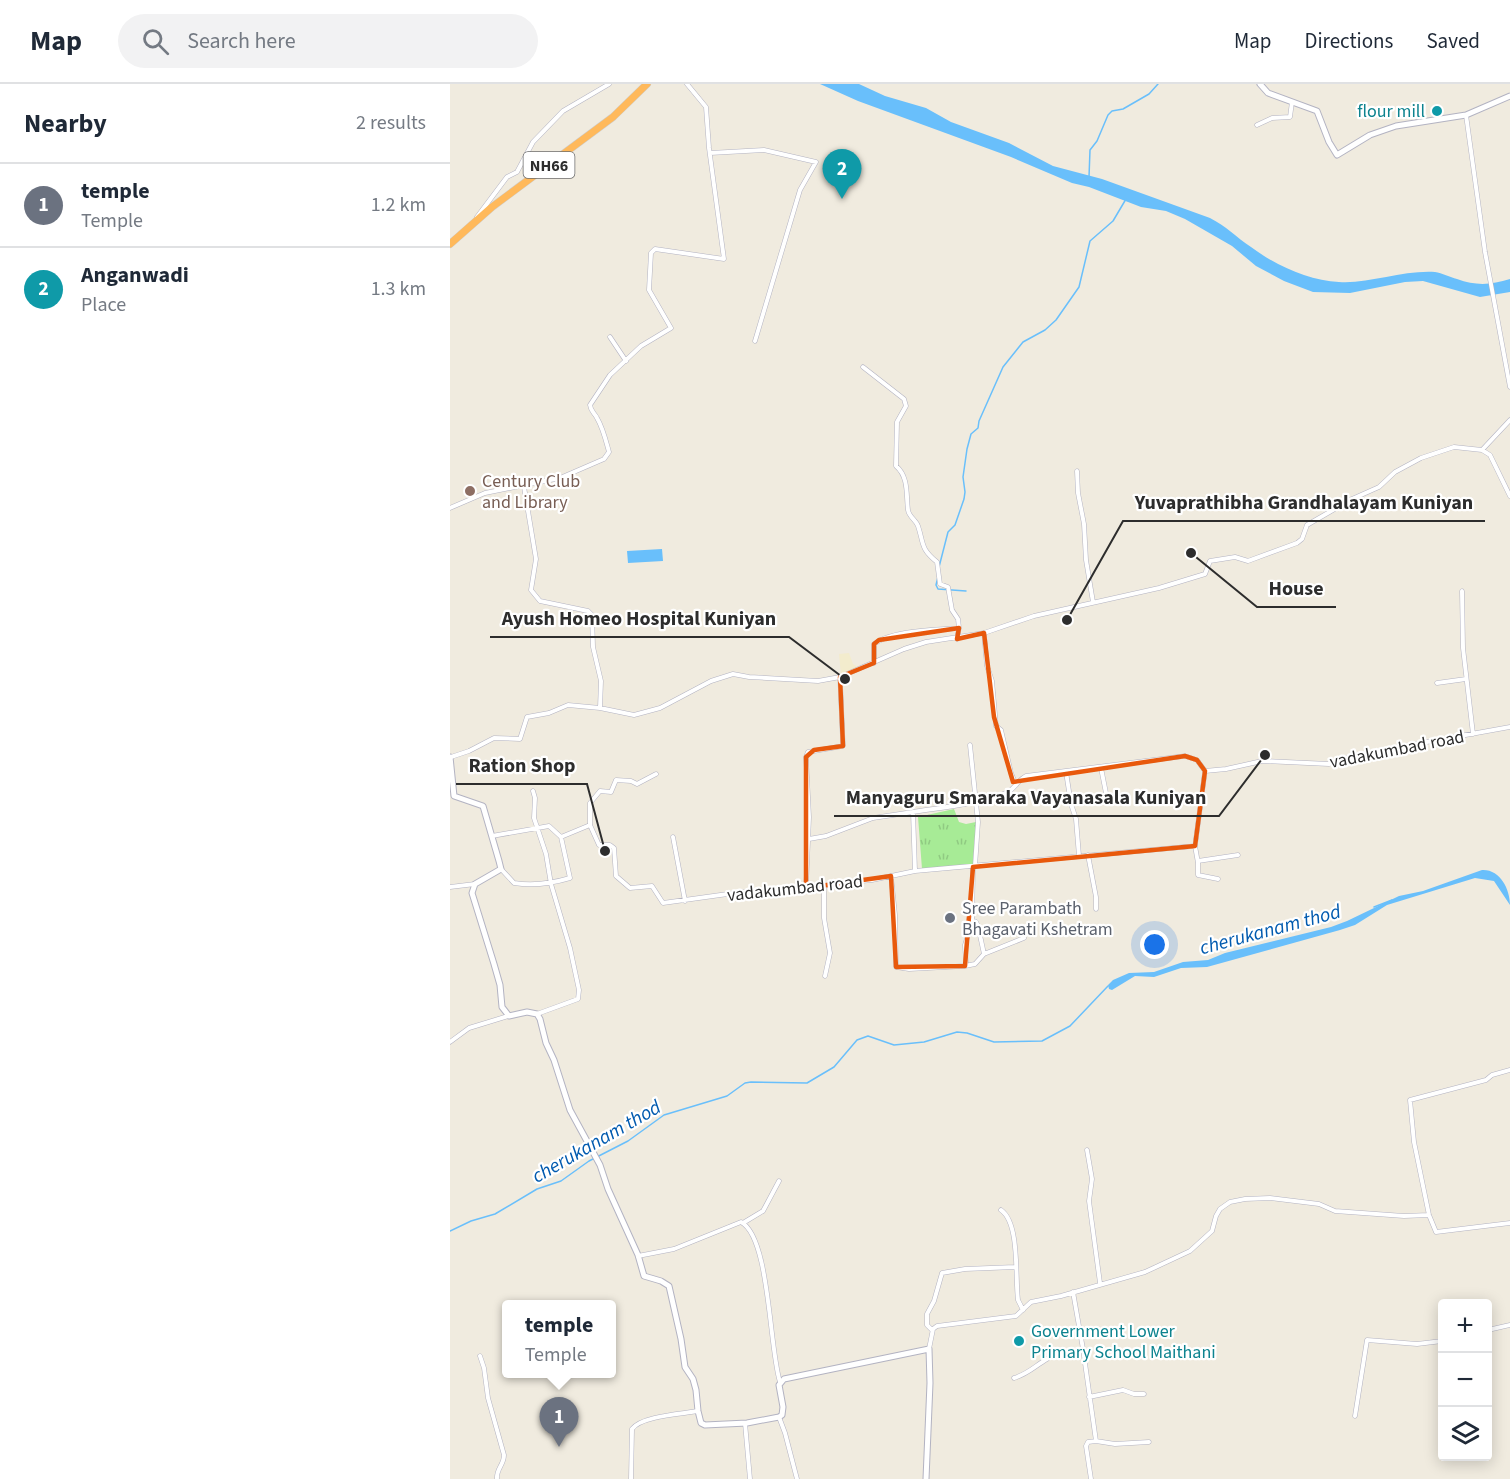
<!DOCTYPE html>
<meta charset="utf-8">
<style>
:root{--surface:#fff;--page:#f2f2f3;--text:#1f2937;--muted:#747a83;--line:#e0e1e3;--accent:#db2777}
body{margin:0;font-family:"Source Sans 3",sans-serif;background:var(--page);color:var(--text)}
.controls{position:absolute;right:18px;bottom:18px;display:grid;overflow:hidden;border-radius:6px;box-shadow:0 3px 15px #0003}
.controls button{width:54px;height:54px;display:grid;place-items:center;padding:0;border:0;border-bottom:2px solid var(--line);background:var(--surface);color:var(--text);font:30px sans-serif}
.you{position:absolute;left:705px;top:861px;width:21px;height:21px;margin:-15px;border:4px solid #fff;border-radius:50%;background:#1a73e8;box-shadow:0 0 0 9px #1a73e833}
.badge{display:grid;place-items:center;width:39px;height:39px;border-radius:50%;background:var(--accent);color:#fff;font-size:20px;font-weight:700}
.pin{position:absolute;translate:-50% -50px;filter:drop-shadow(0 2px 3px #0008)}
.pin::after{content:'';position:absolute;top:32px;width:21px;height:18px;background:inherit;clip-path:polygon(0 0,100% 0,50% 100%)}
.popup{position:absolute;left:52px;top:1216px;width:114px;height:78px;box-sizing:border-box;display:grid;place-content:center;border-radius:6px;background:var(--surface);filter:drop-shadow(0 2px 4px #0005);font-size:20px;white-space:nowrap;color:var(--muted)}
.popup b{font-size:22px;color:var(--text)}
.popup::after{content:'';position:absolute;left:50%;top:100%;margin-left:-12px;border:12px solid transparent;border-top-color:var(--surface)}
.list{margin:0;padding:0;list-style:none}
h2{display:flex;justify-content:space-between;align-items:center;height:78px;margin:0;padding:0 24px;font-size:26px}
h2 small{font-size:20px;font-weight:400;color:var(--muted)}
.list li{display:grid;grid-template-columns:39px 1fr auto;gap:18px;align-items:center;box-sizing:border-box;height:84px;padding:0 24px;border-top:2px solid var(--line)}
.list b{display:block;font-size:22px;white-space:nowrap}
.list p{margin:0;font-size:20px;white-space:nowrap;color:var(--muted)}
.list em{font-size:20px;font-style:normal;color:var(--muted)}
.icon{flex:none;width:33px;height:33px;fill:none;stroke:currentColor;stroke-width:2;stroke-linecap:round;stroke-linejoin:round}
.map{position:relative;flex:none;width:1060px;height:1395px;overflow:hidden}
header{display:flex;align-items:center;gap:36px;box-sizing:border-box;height:84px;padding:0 30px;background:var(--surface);border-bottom:2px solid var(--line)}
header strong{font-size:28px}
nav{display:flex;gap:33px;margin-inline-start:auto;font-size:21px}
.search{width:420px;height:54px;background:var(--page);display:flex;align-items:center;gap:15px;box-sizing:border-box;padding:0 21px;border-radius:33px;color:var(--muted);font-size:22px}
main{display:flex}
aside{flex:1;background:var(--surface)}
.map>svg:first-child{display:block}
.education{fill:#f3eccd}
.grass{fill:url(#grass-tufts)}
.water{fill:#69bffb}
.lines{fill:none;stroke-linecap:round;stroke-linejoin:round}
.stream{stroke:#69bffb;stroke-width:1.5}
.street-casing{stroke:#b3b3c2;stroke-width:5}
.secondary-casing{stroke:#b3b3c2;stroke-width:7}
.highway-casing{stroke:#cdcdcd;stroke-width:8}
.street{stroke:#fff;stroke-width:4}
.secondary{stroke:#fff;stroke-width:5}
.highway{stroke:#ffb95b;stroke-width:7}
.marked{fill:none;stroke:#e8590c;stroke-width:4.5;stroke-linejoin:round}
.culture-dot{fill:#0f9aa8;stroke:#fff;stroke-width:2}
.education-dot{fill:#8d6e63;stroke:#fff;stroke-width:2}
.worship-dot{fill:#6b7280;stroke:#fff;stroke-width:2}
.labels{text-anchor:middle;stroke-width:4.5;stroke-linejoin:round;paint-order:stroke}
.shield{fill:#fff;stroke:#6c6c6c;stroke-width:1.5}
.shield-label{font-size:16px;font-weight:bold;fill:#2d2d2d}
.culture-label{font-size:18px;fill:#0d838f;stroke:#fff;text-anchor:end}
.education-label{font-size:18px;fill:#785e54;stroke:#fff;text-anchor:start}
.street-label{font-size:18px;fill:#2d2d2d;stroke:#fff}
.worship-label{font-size:18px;fill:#5b616d;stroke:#fff;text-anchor:start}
.water-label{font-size:20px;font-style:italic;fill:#005aaf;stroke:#fff}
.leader{fill:none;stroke:#2d2d2d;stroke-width:2}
.callout-dot{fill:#2d2d2d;stroke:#fff;stroke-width:2}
.callout-label{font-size:20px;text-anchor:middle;font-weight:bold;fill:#2d2d2d;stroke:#fff;stroke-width:4.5;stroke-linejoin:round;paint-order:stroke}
</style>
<header>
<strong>Map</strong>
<div class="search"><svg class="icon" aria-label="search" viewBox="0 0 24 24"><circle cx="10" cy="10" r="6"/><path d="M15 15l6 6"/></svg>Search here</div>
<nav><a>Map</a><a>Directions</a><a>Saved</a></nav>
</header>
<main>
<aside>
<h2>Nearby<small>2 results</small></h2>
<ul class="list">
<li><span class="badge" style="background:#6b7280">1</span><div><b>temple</b><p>Temple</p></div><em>1.2 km</em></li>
<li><span class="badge" style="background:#0f9aa8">2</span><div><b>Anganwadi</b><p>Place</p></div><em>1.3 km</em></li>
</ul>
</aside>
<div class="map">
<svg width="1060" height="1395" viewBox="0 0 1060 1395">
<defs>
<pattern id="grass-tufts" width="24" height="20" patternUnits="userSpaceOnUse" patternTransform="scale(1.5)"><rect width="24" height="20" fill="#a7eb96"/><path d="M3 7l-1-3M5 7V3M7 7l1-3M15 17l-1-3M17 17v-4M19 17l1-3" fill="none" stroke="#90ca82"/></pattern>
</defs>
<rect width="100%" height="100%" fill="#f0ebdf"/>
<!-- education -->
<path class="education" d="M 399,569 L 403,580 L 410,584 L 391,591 L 389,570 Z"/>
<!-- grass -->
<path class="grass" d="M 504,725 L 509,738 L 516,740 L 526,738 L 523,780 L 472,785 L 468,733 Z"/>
<!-- water -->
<path class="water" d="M 370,0 L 409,0 L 435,12 L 476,24 L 501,38 L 559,59 L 603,82 L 652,95 L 760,134 C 776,142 786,153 801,163 C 825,181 859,197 889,198 C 919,200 953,186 985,188 C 992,189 1000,193 1007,195 C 1026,202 1041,201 1060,195 L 1060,208 L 1030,213 L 973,197 L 955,198 L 900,209 L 863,208 L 834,197 L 806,182 L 782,162 L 735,135 L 716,127 L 691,123 L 639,103 L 622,99 L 561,73 L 408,17 Z
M 212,465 L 213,477 L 178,479 L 177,467 Z
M 1032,786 C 1050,785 1060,805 1060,821 L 1044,797 L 1025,794 L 937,821 L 905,841 L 890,846 L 757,883 L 731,884 L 704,893 L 685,892 L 662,906 L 659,905 L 658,901 L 663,896 L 679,889 L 704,888 L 733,878 L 758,876 L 775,869 L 881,843 L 897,837 L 949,812 L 973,807 Z"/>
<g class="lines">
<!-- stream -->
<path class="stream" d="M 639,93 L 640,66 L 647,57 L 658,31 L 662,27 L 673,25 L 699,10 L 708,0
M 489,483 L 498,448 L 505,441 L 514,415 L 515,408 L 513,393 L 517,365 L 521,350 L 528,344 L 529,337 L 553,283 L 573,258 L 595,246 L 606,236 L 629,203 L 640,157 L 663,137 L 676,115
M 488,493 L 486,501 L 488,505 L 516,507
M 924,823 L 942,816
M 0,1147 L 21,1137 L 45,1130 L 87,1105 L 111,1097 L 139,1077 L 178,1057 L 214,1031 L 277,1012 L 295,999 L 301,998 L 357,999 L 384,983 L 407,956 L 418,952 L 444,961 L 474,958 L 507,948 L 517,949 L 544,958 L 592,957 L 620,942 L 658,902"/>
<!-- street casing -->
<g class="street-casing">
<path id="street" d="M 1016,31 L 1035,168 L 1060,303
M 807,41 L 822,34 L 840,33 L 842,18
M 260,69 L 314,66 L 366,78 L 350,106 L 305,257
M 27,133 L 57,93 L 67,88 L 83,58 L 113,27 L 159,0
M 160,253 L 176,277
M 413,283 L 454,315 L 456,322 L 447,338 L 446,382 C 459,393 456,411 458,426 C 459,433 466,436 468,442 C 474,460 470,464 487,478 L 490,500 L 498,503 L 502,526 L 508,535 L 509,544
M 1032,366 L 1060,336
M 627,387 L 628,409 L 634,440 L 636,476 L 643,518
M 74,403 L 86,475 L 81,506 L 90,517 L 138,527 L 142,531 L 143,563 L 151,597 L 150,624
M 0,424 L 35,409 L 110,394 L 154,375 L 159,368 C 156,357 153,344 147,334 C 144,328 141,328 140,321 L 160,291 L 191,262 L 221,244 L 199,206 L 201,169 L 205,165 L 274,175 L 259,64 L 256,23 L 237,0
M 1012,507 L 1013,564 L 1023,650
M 534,549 L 537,582 L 542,597 L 546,642 L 551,646 L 561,689 L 566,701
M 424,579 L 424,560 C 442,546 486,546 509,544 L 507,555
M 987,599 L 1016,595
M 520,661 L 528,738 L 525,782
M 1,673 L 19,667 L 44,654 L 70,655 L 77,633 L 99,629 L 118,621 L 150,624 L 184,631 L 210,624 L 261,597 L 283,590 L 299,593 L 368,597 L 390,593 L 454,565 L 476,558 L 534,549 L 584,532 L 709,504 L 755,490 L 760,477 L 785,473 L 798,477 L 847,459 L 852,455 L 857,441 L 902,415 L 929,403 L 945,388 L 971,374 L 1004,363 L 1032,366 L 1040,371 L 1060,412
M 651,684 L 658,719
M 616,688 L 621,720 L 626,735 L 629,772
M 83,707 L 85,714 L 84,734 L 96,770 L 101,800 L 120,864 L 129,906 L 128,915 L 87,930
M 140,741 L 140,719 L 150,707 L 161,708 L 166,696 L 181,697 L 187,700 L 206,690
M 42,752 L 99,742 L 111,753 L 140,741 L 149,761 L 160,761 L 164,764 L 166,792 L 180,804 L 202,802 L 213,819 L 292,808 L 321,810 L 391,799 L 422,796 L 465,787 L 463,728 C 488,724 536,719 558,708 C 565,704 568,696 576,692 L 735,672 L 747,676 L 755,687 L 776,685 L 812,677 L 879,680 L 896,674 L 927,667 L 1060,643
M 223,753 L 235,817
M 359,755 L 376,752 L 423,734 L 463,728
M 745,762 L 748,779 L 748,791 L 768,795
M 638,771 L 646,813 L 646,825
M 748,777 L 788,771
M 51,785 L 64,799 C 84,802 100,800 120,794 L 111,753
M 465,787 L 745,762 L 755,687
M 441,792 L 445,831 L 446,883 L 459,885 L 515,882 L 516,880 L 515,861 L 522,837 L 523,783
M 374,801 L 374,834 L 380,869 L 375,892
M 0,803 L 25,800
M 356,804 L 359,733 L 356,673 L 358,668 L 393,662 L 390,593
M 534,870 L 574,854
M 515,882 L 525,880 L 534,870 L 528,842 L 526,838 L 522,837
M 0,958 L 19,944 L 58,932
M 1060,986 L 1042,991 L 1036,996 L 960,1016 L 964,1058 L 979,1131 L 986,1148 L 1060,1139
M 637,1066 L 642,1095 L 639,1117 L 650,1199
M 551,1126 C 570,1139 565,1193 568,1216 L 573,1226
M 293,1139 L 313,1127 L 329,1097
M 188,1172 L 224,1165 L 291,1138 C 320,1153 319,1264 330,1298
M 623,1208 L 633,1265 L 646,1357 L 665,1360 L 699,1358
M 482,1246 L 477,1241 L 477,1230 L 484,1217 L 492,1189 L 515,1185 L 565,1183
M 1038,1246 L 1060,1241
M 479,1265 L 483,1245 L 487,1242 L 566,1232 L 581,1218 L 611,1212 L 695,1188 L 740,1167 L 762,1147 L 766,1132 L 770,1125 L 780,1118 L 795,1115 L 820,1114 L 869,1120 L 885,1127 L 954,1132 L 979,1131
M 30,1272 L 34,1284 L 38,1314 L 54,1371 C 54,1381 46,1385 47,1395
M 564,1294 C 578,1290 585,1282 597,1275 C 607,1267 621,1268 634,1266
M 639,1313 L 673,1306 L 684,1310 L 694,1310
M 905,1332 L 917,1256 L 967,1260 L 992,1257
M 329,1333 L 335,1349 L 347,1395
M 295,1339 L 300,1395
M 181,1395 L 182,1345 C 191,1332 232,1330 248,1327
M 641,1395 L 636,1362 L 638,1358 L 646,1357"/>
</g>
<!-- secondary casing -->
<g class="secondary-casing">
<path id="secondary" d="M 810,0 L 818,9 L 867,27 L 879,58 L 887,71 L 920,51 L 946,42 L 1016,31 L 1060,12
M 0,673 L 4,712 L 33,722 L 49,777 L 51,785 L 25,800 L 22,809 L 44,880 L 50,901 L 52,923 L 59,932 L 77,928 L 87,930 L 90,935 L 96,959 L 104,976 L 120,1026 L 150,1081 L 158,1105 L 188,1171 L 194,1192 L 211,1197 L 219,1202 L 231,1255 L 235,1283 L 243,1295 L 246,1306 L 248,1327 L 251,1339 L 255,1341 L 297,1339 L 329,1333 L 332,1331 L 333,1323 L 329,1301 L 334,1295 L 479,1265 L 480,1299 L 476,1395"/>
</g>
<!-- highway casing -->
<g class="highway-casing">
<path id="highway" d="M 0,160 L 42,123 L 163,33 L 197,0"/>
</g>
<!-- street -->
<use href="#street" class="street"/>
<!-- secondary -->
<use href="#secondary" class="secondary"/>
<!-- highway -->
<use href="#highway" class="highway"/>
</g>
<!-- marked area -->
<path class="marked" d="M 509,544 L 507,555 L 534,549 L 544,633 L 563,698 L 735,672 L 747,676 L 755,687 L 745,762 L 523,783 L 515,882 L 446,883 L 441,792 L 356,804 L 356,673 L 364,666 L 393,662 L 390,593 L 424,579 L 424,560 L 429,556 Z"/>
<!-- markers -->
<g class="culture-dot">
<circle cx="987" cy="27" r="6"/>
<circle cx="569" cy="1257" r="6"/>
</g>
<circle class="education-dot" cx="20" cy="407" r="6"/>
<circle class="worship-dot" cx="500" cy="834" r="6"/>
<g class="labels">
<!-- shield labels -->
<rect class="shield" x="73.5" y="68" width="51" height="26" rx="4.5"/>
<g class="shield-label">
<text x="99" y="87">NH66</text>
</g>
<!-- culture labels -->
<g class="culture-label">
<text x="975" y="33">flour mill</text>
<text x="581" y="1253" text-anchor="start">Government Lower<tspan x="581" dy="21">Primary School Maithani</tspan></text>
</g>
<!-- education labels -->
<g class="education-label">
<text x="32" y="403">Century Club<tspan x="32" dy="21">and Library</tspan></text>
</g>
<!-- street labels -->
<g class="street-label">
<text transform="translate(947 665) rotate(-11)" y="6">vadakumbad road</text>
<text transform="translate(345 804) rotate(-6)" y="6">vadakumbad road</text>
</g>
<!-- worship labels -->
<g class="worship-label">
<text x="512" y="830">Sree Parambath<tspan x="512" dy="21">Bhagavati Kshetram</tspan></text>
</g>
<!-- water labels -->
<g class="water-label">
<text transform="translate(820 845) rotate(-15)" y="7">cherukanam thod</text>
<text transform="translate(146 1057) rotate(-30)" y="7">cherukanam thod</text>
</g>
</g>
<!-- callouts -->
<path class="leader" d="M617 536L673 437H1035M741 469L807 523H886M395 595L339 553H40M155 767L137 700H6M815 671L769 732H384"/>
<g class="callout-dot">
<circle cx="617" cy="536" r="6"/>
<circle cx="741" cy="469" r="6"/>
<circle cx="395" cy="595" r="6"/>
<circle cx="155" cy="767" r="6"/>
<circle cx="815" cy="671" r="6"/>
</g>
<g class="callout-label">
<text x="854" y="425">Yuvaprathibha Grandhalayam Kuniyan</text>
<text x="846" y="511">House</text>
<text x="189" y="541">Ayush Homeo Hospital Kuniyan</text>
<text x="72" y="688">Ration Shop</text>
<text x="576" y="720">Manyaguru Smaraka Vayanasala Kuniyan</text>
</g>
</svg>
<div class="controls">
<button>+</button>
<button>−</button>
<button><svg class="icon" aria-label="layers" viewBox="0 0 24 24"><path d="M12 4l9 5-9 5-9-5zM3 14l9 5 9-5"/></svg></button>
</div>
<div class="you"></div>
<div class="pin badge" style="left:109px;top:1363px;background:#6b7280">1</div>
<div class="popup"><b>temple</b>Temple</div>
<div class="pin badge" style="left:392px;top:115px;background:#0f9aa8">2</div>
</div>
</main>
